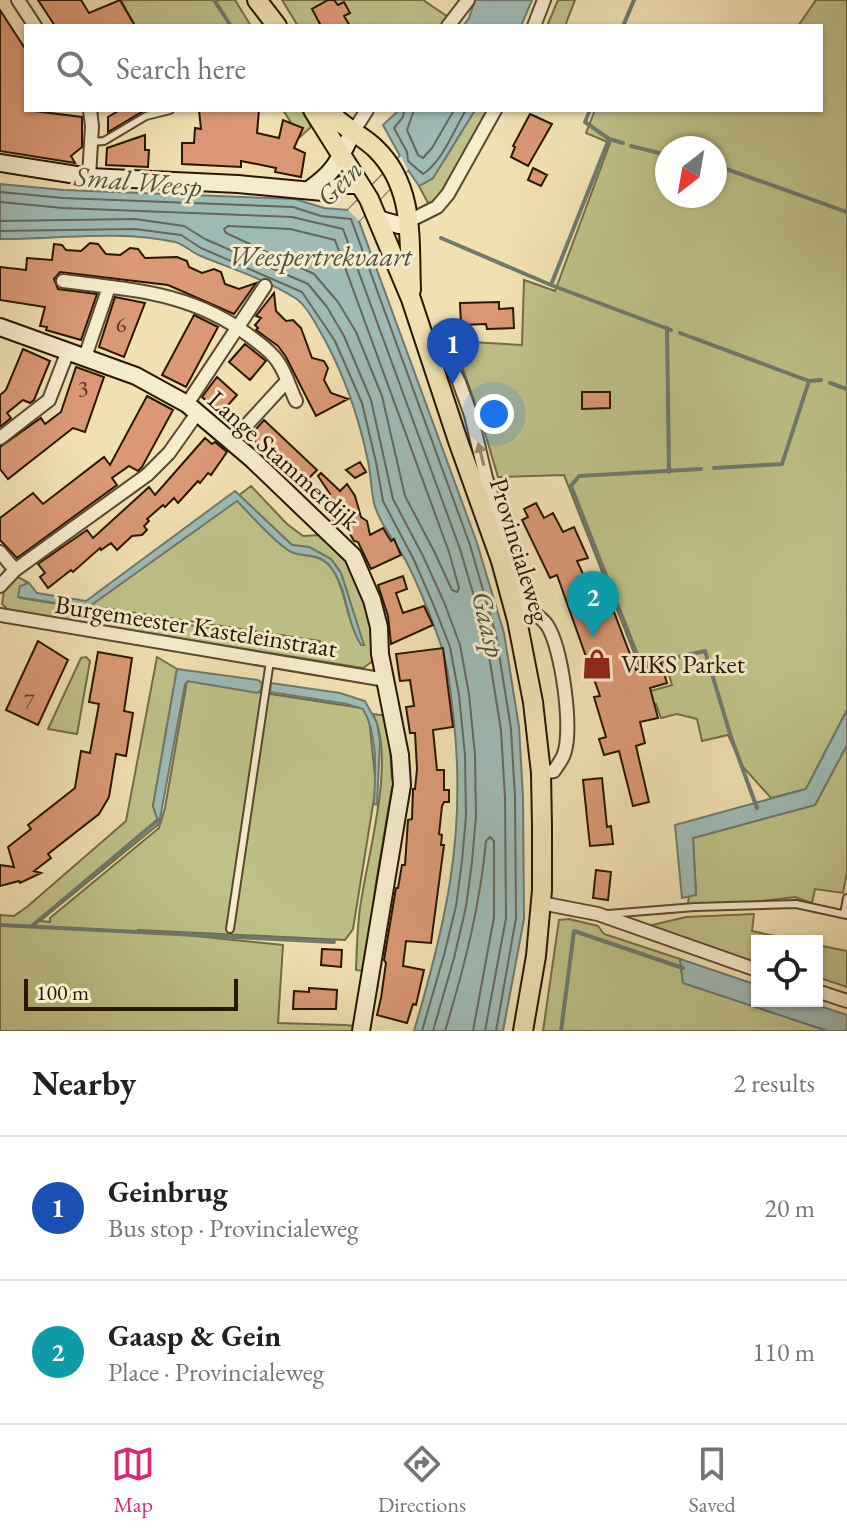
<!DOCTYPE html>
<meta charset="utf-8">
<style>
:root{--surface:#fff;--page:#f2f2f2;--text:#202124;--muted:#757577;--line:#e0e0e0;--accent:#db2777}
body{margin:0;font-family:"EB Garamond",serif;background:var(--page);color:var(--text)}
.controls{position:absolute;right:24px;bottom:24px;display:grid;overflow:hidden;border-radius:0px;box-shadow:0 2px 6px #0004}
.controls button{width:72px;height:72px;display:grid;place-items:center;padding:0;border:0;border-bottom:2px solid var(--line);background:var(--surface);color:var(--text);font:40px sans-serif}
.compass{position:absolute;left:655px;top:136px;width:72px;height:72px;border-radius:50%;background:var(--surface);box-shadow:0 2px 6px #0004;rotate:211deg}
.scale{position:absolute;left:24px;bottom:20px;width:214px;box-sizing:border-box;padding-left:8px;border:4px solid #291603;border-top:0;font-size:22px;line-height:28px;white-space:nowrap;color:#291603;-webkit-text-stroke:6px #f5ebcd;paint-order:stroke}
.you{position:absolute;left:494px;top:414px;width:28px;height:28px;margin:-20px;border:6px solid #fff;border-radius:50%;background:#1a73e8;box-shadow:0 0 0 12px #1a73e833}
.badge{display:grid;place-items:center;width:52px;height:52px;border-radius:50%;background:var(--accent);color:#fff;font-size:26px;font-weight:700}
.pin{position:absolute;translate:-50% -66px;filter:drop-shadow(0 2px 4px #0008)}
.pin::after{content:'';position:absolute;top:42px;width:28px;height:24px;background:inherit;clip-path:polygon(0 0,100% 0,50% 100%)}
.list{margin:0;padding:0;list-style:none}
h2{display:flex;justify-content:space-between;align-items:center;height:104px;margin:0;padding:0 32px;font-size:34px}
h2 small{font-size:26px;font-weight:400;color:var(--muted)}
.list li{display:grid;grid-template-columns:52px 1fr auto;gap:24px;align-items:center;box-sizing:border-box;height:144px;padding:0 32px;border-top:2px solid var(--line)}
.list b{display:block;font-size:30px;white-space:nowrap}
.list p{margin:0;font-size:26px;white-space:nowrap;color:var(--muted)}
.list em{font-size:26px;font-style:normal;color:var(--muted)}
.icon{flex:none;width:44px;height:44px;fill:none;stroke:currentColor;stroke-width:2;stroke-linecap:round;stroke-linejoin:round}
.map{position:relative;flex:none;width:847px;height:1031px;overflow:hidden}
.search{position:absolute;background:var(--surface);box-shadow:0 2px 6px #0004;left:24px;right:24px;top:24px;height:88px;display:flex;align-items:center;gap:20px;box-sizing:border-box;padding:0 28px;border-radius:0px;color:var(--muted);font-size:30px}
.sheet{height:392px;background:var(--surface)}
nav{display:flex;justify-content:space-around;align-items:center;box-sizing:border-box;height:112px;border-top:2px solid var(--line);background:var(--surface);font-size:22px;color:var(--muted)}
nav a{display:grid;justify-items:center;gap:4px}
nav .on{color:var(--accent)}
.map>svg:first-child{display:block}
.green{fill:#bfc188;stroke:#746c46;stroke-width:2;fill-rule:evenodd}
.water{fill:#9ebbb6;stroke:#6f796e;stroke-width:2}
.pier{fill:#f0e0b2}
.lines{fill:none;stroke-linecap:round;stroke-linejoin:round}
.shore{stroke:#64685c;stroke-width:2}
.stream{stroke:#6f796e;stroke-width:4}
.building{fill:#da9875;stroke:#291603;stroke-width:2}
.lane-casing{stroke:#5b482f;stroke-width:10}
.street-casing{stroke:#5b482f;stroke-width:16}
.secondary-casing{stroke:#291603;stroke-width:20}
.primary-casing{stroke:#291603;stroke-width:22}
.lane{stroke:#f5ebcd;stroke-width:6}
.street{stroke:#f5ebcd;stroke-width:12}
.secondary{stroke:#f5ebcd;stroke-width:16}
.primary{stroke:#f0e0b2;stroke-width:18}
.oneway{fill:#998b72}
.labels{text-anchor:middle;stroke-width:6;stroke-linejoin:round;paint-order:stroke}
.number-label{font-size:22px;fill:#553620}
.street-label{font-size:26px;fill:#291603;stroke:#f5ebcd}
.poi-label{font-size:26px;fill:#291603;stroke:#f5ebcd;text-anchor:start}
.water-label{font-size:28px;font-style:italic;fill:#525042;stroke:#f5ebcd}
</style>
<div class="map">
<svg width="847" height="1031" viewBox="0 0 847 1031">
<rect width="100%" height="100%" fill="#f0e0b2"/>
<filter id="stains"><feTurbulence type="fractalNoise" baseFrequency=".0025" numOctaves="4"/><feColorMatrix values="0 0 0 0 .2 0 0 0 0 .09 0 0 0 0 .02 0 0 0 .5 -.17"/></filter>
<radialGradient id="worn" r=".72"><stop offset=".6" stop-color="#630" stop-opacity="0"/><stop offset="1" stop-color="#630" stop-opacity=".3"/></radialGradient>
<!-- green -->
<path class="green" d="M 121,0 L 235,0 L 251,26 L 135,26 Z
M 282,0 L 423,0 L 454,21 L 450,26 L 298,26 Z
M 558,0 L 575,0 L 565,26 L 547,26 Z
M 816,0 L 847,0 L 847,710 L 806,789 L 771,798 L 743,767 L 728,735 L 702,741 L 697,719 L 677,714 L 661,718 L 656,704 L 631,711 L 626,698 L 672,685 L 665,662 L 640,668 L 564,475 L 498,477 L 482,423 L 453,341 L 522,345 L 524,280 L 555,291 L 610,143 L 586,133 L 595,110 L 821,110 L 821,26 L 798,26 ZM 667,148 L 715,148 L 715,196 L 667,196 Z
M 283,110 L 304,110 L 311,127 L 300,137 Z
M 475,110 L 490,110 L 440,194 L 433,202 L 428,203 L 419,186 L 433,178 Z
M 251,486 L 287,524 L 303,536 L 321,535 L 347,561 L 366,597 L 375,652 L 373,661 L 363,668 L 9,611 L 2,604 L 4,591 L 16,576 L 29,583 L 26,583 L 20,598 L 320,646 L 320,641 L 90,606 L 237,500 C 253,516 269,537 287,549 C 302,559 319,551 332,569 C 347,590 347,630 363,643 L 341,573 L 331,559 L 309,547 L 292,545 L 239,495 Z
M 86,657 L 90,661 L 77,734 L 48,729 L 81,658 Z
M 157,657 L 177,669 L 153,806 L 159,824 L 40,921 L 50,922 L 50,918 L 159,828 L 165,808 L 187,681 L 368,709 L 376,786 L 353,929 L 345,940 L 137,930 L 283,945 L 278,1023 L 345,1025 L 355,1026 L 354,1031 L 0,1031 L 0,915 L 14,916 L 28,906 L 126,821 Z
M 373,714 L 388,716 L 392,779 L 396,784 L 392,787 L 376,883 L 366,962 L 369,972 L 356,970 C 357,947 357,924 361,902 C 368,853 396,760 373,714 Z
M 847,745 L 847,872 L 843,893 L 815,889 L 812,903 L 795,897 L 687,910 L 689,896 L 696,894 L 693,838 L 815,805 Z
M 754,914 L 752,931 L 798,941 L 757,941 L 757,965 L 644,927 L 686,917 Z
M 569,919 L 598,926 L 604,934 L 680,959 L 683,983 L 828,1031 L 543,1031 L 559,920 Z
M 817,945 L 847,951 L 847,987 L 817,977 Z"/>
<!-- water -->
<path class="water" d="M 475,0 L 532,0 L 521,26 L 463,26 L 469,18 Z
M 399,110 L 475,110 L 433,178 L 419,186 L 408,170 L 359,221 L 477,543 L 504,633 L 519,727 L 523,797 L 524,919 L 503,1031 L 414,1031 C 446,923 466,836 454,722 C 451,697 449,669 441,645 C 431,617 420,588 406,561 C 396,543 379,523 374,503 C 371,489 371,475 368,461 C 358,413 342,368 317,326 C 312,317 304,303 295,298 C 267,280 232,269 201,256 C 192,253 184,244 175,242 C 118,230 57,239 0,239 L 0,184 L 64,190 L 295,199 L 324,208 L 348,210 L 400,156 L 383,125 Z
M 235,491 L 292,545 L 309,547 L 331,559 L 341,573 L 364,645 L 361,645 C 345,620 349,590 330,566 C 318,552 305,558 291,552 C 277,545 249,513 237,501 L 87,608 L 18,597 L 20,586 L 29,583 L 37,593 L 86,601 Z
M 177,669 L 258,680 L 262,683 L 261,690 L 257,693 L 188,681 L 185,684 L 159,824 L 153,806 Z
M 271,683 L 340,693 L 365,701 L 377,723 L 380,741 L 377,805 L 374,804 C 375,774 379,736 363,709 L 347,704 L 270,692 Z
M 847,710 L 847,745 L 815,805 L 693,838 L 696,895 L 682,898 L 675,825 L 806,789 Z
M 680,959 L 757,985 L 757,1001 L 805,1001 L 847,1015 L 847,1031 L 828,1031 L 683,983 Z"/>
<!-- pier -->
<path class="pier" d="M 401,156 L 408,170 L 359,221 L 348,210 Z"/>
<g class="lines">
<!-- shore -->
<path class="shore" d="M 404,110 L 403,117 L 394,128 L 407,152 L 408,161 L 423,174 C 442,162 454,130 466,110
M 414,110 L 407,130 L 418,155 L 423,158 L 432,148 L 454,110
M 0,192 L 63,198 L 293,207 L 321,216 L 351,219 L 470,545 L 496,635 L 511,729 L 515,797 L 516,918 L 496,1031
M 0,202 L 63,208 L 292,217 L 343,229 L 460,549 L 486,637 L 501,730 L 505,798 L 506,918 L 485,1031
M 0,221 L 135,219 L 184,226 L 205,239 L 308,284 L 327,307 L 344,336 L 371,400 L 393,499 L 423,556 L 444,602 L 460,645 L 469,694 L 475,755 L 476,816 L 472,862 L 466,907 L 454,958 L 433,1031
M 228,226 L 290,229 L 335,240 L 449,552 L 459,588 L 457,592 L 452,590 L 434,551 L 405,496 L 382,396 L 356,332 L 338,302 L 314,274 L 226,233 L 224,229 Z
M 0,231 L 135,229 L 181,235 L 201,248 L 302,292 L 335,341 L 362,403 L 376,462 L 383,501 L 414,560 L 434,606 L 450,647 L 459,695 L 465,755 L 466,816 L 462,861 L 456,906 L 444,955 L 422,1031
M 445,1031 C 464,968 480,907 486,841 L 490,837 L 494,841 L 494,917 L 473,1031"/>
<!-- stream -->
<path class="stream" d="M 214,0 L 231,26
M 623,26 L 634,0
M 590,110 L 585,122 L 609,139 L 623,143
M 631,146 L 667,155
M 715,165 L 847,212
M 441,238 L 551,285 L 671,330
M 551,285 L 609,139
M 667,328 L 669,472
M 680,333 L 809,381 L 821,380
M 830,383 L 847,389
M 714,468 L 782,464 L 809,381
M 701,469 L 579,476 L 571,486 L 641,665 L 705,651 L 731,737 L 757,808
M 0,925 L 334,942
M 32,926 L 158,820
M 561,1031 L 574,931 L 683,968"/>
</g>
<!-- building -->
<path class="building" d="M 38,0 L 81,0 L 89,13 L 120,0 L 135,26 L 55,26 Z
M 328,0 L 334,0 L 338,5 L 344,2 L 350,13 L 344,16 L 350,26 L 321,26 L 312,9 Z
M 0,10 L 26,50 L 26,110 L 82,117 L 82,147 L 71,156 L 75,163 L 0,151 Z
M 120,110 L 145,110 L 108,132 L 108,117 Z
M 199,110 L 259,110 L 257,133 L 279,138 L 283,120 L 303,128 L 294,148 L 305,153 L 301,177 L 275,172 L 276,168 L 241,161 L 241,167 L 182,164 L 182,143 L 194,143 L 195,128 L 201,129 Z
M 530,114 L 552,124 L 528,166 L 511,157 L 515,147 L 513,146 Z
M 145,135 L 145,150 L 149,150 L 148,167 L 106,165 L 107,148 Z
M 533,168 L 547,175 L 541,186 L 528,180 Z
M 90,243 L 98,244 L 106,254 L 120,255 L 130,248 L 138,249 L 145,258 L 177,257 L 187,261 L 189,267 L 202,273 L 214,269 L 221,272 L 225,284 L 239,289 L 256,283 L 234,314 L 168,285 L 60,272 L 54,279 L 58,289 L 97,294 L 81,340 L 46,330 L 47,327 L 40,326 L 45,307 L 0,300 L 0,267 L 26,270 L 27,258 L 52,260 L 54,244 L 62,245 L 66,250 L 81,251 Z
M 274,293 L 276,311 L 286,321 L 293,320 L 301,328 L 312,358 L 324,361 L 328,368 L 324,380 L 331,393 L 348,399 L 316,416 L 286,357 L 278,346 L 256,330 L 258,328 L 255,325 L 261,318 L 256,316 Z
M 115,297 L 145,303 L 124,357 L 99,347 Z
M 499,302 L 499,309 L 513,308 L 514,328 L 487,329 L 486,324 L 461,325 L 460,303 Z
M 194,315 L 218,327 L 186,387 L 162,375 Z
M 245,344 L 266,361 L 250,380 L 229,362 Z
M 23,349 L 50,361 L 34,400 L 30,403 L 23,400 L 7,413 L 11,418 L 0,427 L 0,395 L 6,390 Z
M 76,367 L 104,377 L 85,432 L 73,428 L 8,479 L 0,469 L 0,447 L 41,418 L 45,424 L 61,412 Z
M 217,377 L 237,395 L 221,413 L 202,397 Z
M 582,392 L 610,392 L 610,408 L 582,409 Z
M 147,396 L 173,410 L 142,467 L 138,471 L 129,466 L 112,478 L 117,485 L 17,558 L 0,540 L 0,518 L 33,493 L 43,504 L 104,457 L 110,465 Z
M 264,420 L 317,470 L 305,482 L 303,480 L 297,486 L 284,473 L 286,470 L 250,436 Z
M 205,438 L 212,444 L 215,442 L 227,452 L 211,475 L 208,473 L 200,483 L 198,481 L 178,503 L 174,498 L 165,507 L 163,505 L 147,519 L 149,521 L 144,526 L 147,530 L 142,535 L 132,536 L 117,550 L 111,543 L 101,550 L 100,548 L 73,572 L 71,570 L 48,588 L 40,577 L 45,573 L 38,564 L 87,530 L 93,538 L 149,487 L 155,495 Z
M 360,462 L 366,472 L 355,478 L 346,470 Z
M 321,473 L 340,491 L 347,484 L 355,496 L 361,517 L 367,521 L 370,535 L 383,528 L 391,541 L 394,539 L 401,555 L 371,569 L 358,542 L 354,541 L 340,517 L 334,521 L 323,503 L 322,499 L 330,494 L 318,476 Z
M 536,503 L 544,518 L 553,513 L 563,532 L 574,527 L 588,558 L 577,561 L 588,585 L 598,582 L 610,614 L 614,612 L 636,670 L 661,663 L 667,683 L 650,688 L 658,718 L 640,722 L 645,743 L 636,746 L 649,802 L 633,806 L 619,751 L 604,755 L 599,739 L 606,737 L 594,697 L 600,696 L 557,575 L 550,578 L 522,520 L 528,517 L 524,509 Z
M 403,576 L 407,589 L 396,593 L 403,613 L 424,606 L 433,625 L 391,644 L 388,616 L 378,585 Z
M 38,641 L 68,660 L 38,725 L 6,710 Z
M 443,648 L 453,727 L 433,730 L 437,770 L 444,770 L 444,790 L 449,790 L 449,802 L 444,802 L 442,806 L 439,834 L 442,835 L 441,845 L 444,845 L 431,943 L 406,941 L 403,966 L 424,970 L 416,1005 L 413,1004 L 407,1023 L 377,1015 L 381,998 L 386,963 L 384,960 L 396,888 L 398,888 L 402,865 L 405,865 L 408,820 L 412,819 L 413,789 L 415,789 L 417,769 L 415,733 L 410,733 L 406,707 L 414,706 L 410,680 L 400,681 L 396,654 Z
M 98,652 L 132,658 L 124,711 L 133,713 L 126,756 L 116,754 L 109,797 L 99,814 L 48,854 L 51,858 L 34,871 L 41,873 L 20,883 L 19,881 L 0,886 L 0,865 L 14,867 L 8,847 L 31,829 L 28,825 L 75,788 L 81,751 L 90,753 L 99,704 L 89,702 Z
M 602,778 L 607,827 L 611,826 L 613,844 L 590,846 L 583,780 Z
M 596,870 L 611,872 L 608,900 L 593,898 Z
M 322,949 L 342,950 L 341,967 L 321,965 Z
M 309,988 L 337,990 L 336,1009 L 293,1009 L 294,991 L 309,992 Z"/>
<g class="lines">
<!-- lane casing -->
<g class="lane-casing">
<path id="lane" d="M 91,142 L 104,141 L 146,116 L 170,110
M 608,914 L 695,907 L 796,904 L 847,915
M 844,914 L 847,898
M 230,929 L 270,661"/>
</g>
<!-- street casing -->
<g class="street-casing">
<path id="street" d="M 18,0 L 35,26
M 448,26 L 468,0
M 534,26 L 544,0
M 353,132 L 367,110
M 89,177 L 92,126 L 90,110
M 407,222 L 437,207 L 448,194 L 495,110
M 63,281 C 133,290 192,292 251,337 C 260,344 271,351 278,362 C 286,373 290,389 296,401
M 426,349 L 440,345 L 459,382 L 471,415 L 486,478 L 528,609 C 535,614 542,618 547,625 C 562,648 573,729 564,754 C 562,760 557,766 554,771 L 541,773
M 85,357 L 109,287
M 187,404 L 265,286
M 0,438 L 49,400 L 68,351
M 232,441 L 287,381
M 0,552 L 15,570
M 0,586 L 15,570 L 147,475 L 169,453 L 198,412
M 0,615 L 386,680
M 541,903 L 598,914 L 757,970
M 817,991 L 847,1001"/>
</g>
<!-- secondary casing -->
<g class="secondary-casing">
<path id="secondary" d="M 0,163 L 89,177 L 238,184 L 323,192 L 344,185 L 359,185
M 310,189 C 337,170 338,160 353,132
M 378,219 L 399,225 L 407,222
M 0,327 L 136,376 L 187,404 L 252,459 L 353,556 L 372,600 L 379,627 L 380,654 L 400,755 L 402,785 L 361,1031"/>
</g>
<!-- primary casing -->
<g class="primary-casing">
<path id="primary" d="M 257,0 L 277,26
M 313,110 L 369,199 L 411,299 L 458,441 L 501,561 L 517,620 L 533,702 L 541,773 L 542,827 L 542,890 L 536,956 L 523,1031
M 328,110 C 341,127 361,134 376,149 C 415,187 409,240 411,290"/>
</g>
<!-- lane -->
<use href="#lane" class="lane"/>
<!-- street -->
<use href="#street" class="street"/>
<!-- secondary -->
<use href="#secondary" class="secondary"/>
<!-- primary -->
<use href="#primary" class="primary"/>
</g>
<!-- one-way arrows -->
<defs><path id="oneway-solid" d="M-6-.8H1V-3.2L6.5 0L1 3.2V.8H-6Z" transform="scale(2)"/></defs>
<use class="oneway" href="#oneway-solid" transform="translate(481 454) rotate(-104)"/>
<!-- icons -->
<defs>
<g id="shop-bare" transform="scale(2.4)"><path d="M-5-2.5h2.3a2.7 3.5 0 0 1 5.4 0H5L5.5 6h-11ZM-1.5-2.5h3a1.5 2.3 0 0 0-3 0Z" fill="#8f2418" stroke="#f5ebcd" stroke-width="2.5" paint-order="stroke"/></g>
</defs>
<g fill-rule="evenodd">
<use href="#shop-bare" x="597" y="664"/>
</g>
<g class="labels">
<!-- number labels -->
<g class="number-label">
<text x="121" y="332">6</text>
<text x="83" y="396">3</text>
<text x="29" y="709">7</text>
</g>
<!-- street labels -->
<g class="street-label">
<text transform="translate(284 460) rotate(42)" y="9">Lange Stammerdijk</text>
<text transform="translate(520 550) rotate(73)" y="9">Provincialeweg</text>
<text transform="translate(196 626) rotate(9)" y="9">Burgemeester Kasteleinstraat</text>
</g>
<!-- poi labels -->
<g class="poi-label">
<text x="621" y="673">VIKS Parket</text>
</g>
<!-- water labels -->
<g class="water-label">
<text transform="translate(138 181) rotate(5)" y="10">Smal Weesp</text>
<text transform="translate(339 183) rotate(-46)" y="10">Gein</text>
<text x="320" y="266">Weespertrekvaart</text>
<text transform="translate(489 624) rotate(77)" y="10">Gaasp</text>
</g>
</g>
<rect width="100%" height="100%" filter="url(#stains)"/>
<rect width="100%" height="100%" fill="url(#worn)"/>
</svg>
<div class="controls">
<button><svg class="icon" aria-label="locate" viewBox="0 0 24 24"><circle cx="12" cy="12" r="6"/><path d="M12 2v4M12 18v4M2 12h4M18 12h4"/></svg></button>
</div>
<svg class="compass" viewBox="-18 -18 36 36"><path d="M0-13l5 13h-10z" fill="#e53935"/><path d="M0 13l5-13h-10z" fill="#757577"/></svg>
<div class="scale">100 m</div>
<div class="you"></div>
<div class="pin badge" style="left:453px;top:384px;background:#1a4fb4">1</div>
<div class="pin badge" style="left:593px;top:637px;background:#0f9aa8">2</div>
<div class="search"><svg class="icon" aria-label="search" viewBox="0 0 24 24"><circle cx="10" cy="10" r="6"/><path d="M15 15l6 6"/></svg>Search here</div>
</div>
<section class="sheet">
<h2>Nearby<small>2 results</small></h2>
<ul class="list">
<li><span class="badge" style="background:#1a4fb4">1</span><div><b>Geinbrug</b><p>Bus stop · Provincialeweg</p></div><em>20 m</em></li>
<li><span class="badge" style="background:#0f9aa8">2</span><div><b>Gaasp &amp; Gein</b><p>Place · Provincialeweg</p></div><em>110 m</em></li>
</ul>
</section>
<nav>
<a class="on"><svg class="icon" aria-label="map" viewBox="0 0 24 24"><path d="M3 6l6-2 6 2 6-2v14l-6 2-6-2-6 2zM9 4v14M15 6v14"/></svg>Map</a>
<a><svg class="icon" aria-label="directions" viewBox="0 0 24 24"><path d="M12 3l9 9-9 9-9-9zM9 14v-3h6M13 9l2 2-2 2"/></svg>Directions</a>
<a><svg class="icon" aria-label="saved" viewBox="0 0 24 24"><path d="M7 4h10v16l-5-4-5 4z"/></svg>Saved</a>
</nav>
